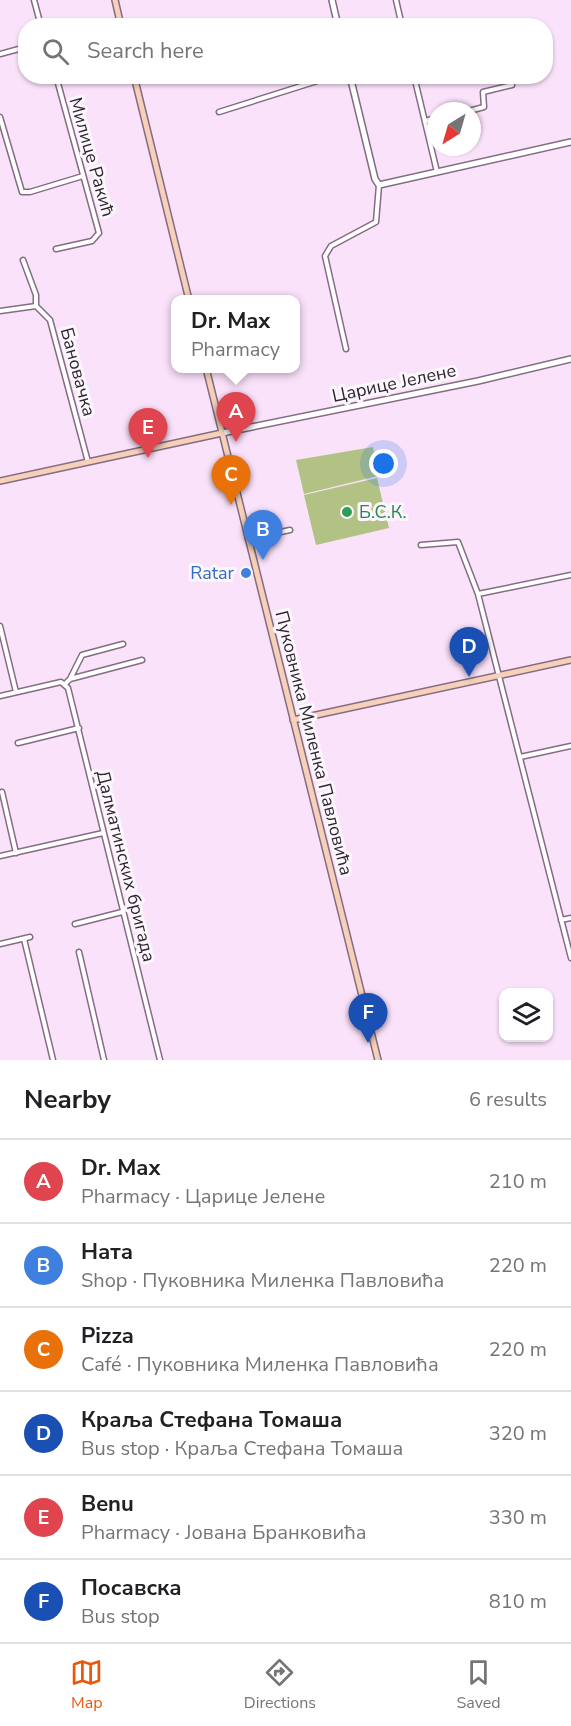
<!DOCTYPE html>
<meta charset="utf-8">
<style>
:root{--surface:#fff;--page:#f6f6f6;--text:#202124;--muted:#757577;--line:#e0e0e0;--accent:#ea580c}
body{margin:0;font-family:"Nunito Sans",sans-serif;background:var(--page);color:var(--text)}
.controls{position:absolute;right:18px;bottom:18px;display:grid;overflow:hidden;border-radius:12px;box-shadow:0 2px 4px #0004}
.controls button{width:54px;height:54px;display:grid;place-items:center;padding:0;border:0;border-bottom:2px solid var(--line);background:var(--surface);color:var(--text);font:30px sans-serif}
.compass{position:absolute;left:427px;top:102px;width:54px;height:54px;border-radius:50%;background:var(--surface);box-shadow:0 2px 4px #0004;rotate:217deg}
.you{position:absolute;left:384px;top:464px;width:21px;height:21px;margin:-15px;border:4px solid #fff;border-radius:50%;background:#1a73e8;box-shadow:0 0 0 9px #1a73e833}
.badge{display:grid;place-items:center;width:39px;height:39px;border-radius:50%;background:var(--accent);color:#fff;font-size:20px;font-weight:700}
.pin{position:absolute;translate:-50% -50px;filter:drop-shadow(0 2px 3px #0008)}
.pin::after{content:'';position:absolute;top:32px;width:21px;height:18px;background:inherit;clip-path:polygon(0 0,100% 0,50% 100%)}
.popup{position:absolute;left:171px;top:295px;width:129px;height:78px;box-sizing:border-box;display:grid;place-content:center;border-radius:12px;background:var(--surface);filter:drop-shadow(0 2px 4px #0005);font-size:20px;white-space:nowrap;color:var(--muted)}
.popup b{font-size:22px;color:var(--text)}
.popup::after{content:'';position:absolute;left:50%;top:100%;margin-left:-12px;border:12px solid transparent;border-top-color:var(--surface)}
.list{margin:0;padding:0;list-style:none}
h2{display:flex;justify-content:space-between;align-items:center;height:78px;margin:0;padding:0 24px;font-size:26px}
h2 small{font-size:20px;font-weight:400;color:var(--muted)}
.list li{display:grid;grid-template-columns:39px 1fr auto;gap:18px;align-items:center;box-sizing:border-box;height:84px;padding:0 24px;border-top:2px solid var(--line)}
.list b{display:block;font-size:22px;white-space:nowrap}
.list p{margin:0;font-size:20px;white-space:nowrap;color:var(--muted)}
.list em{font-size:20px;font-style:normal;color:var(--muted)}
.icon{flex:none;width:33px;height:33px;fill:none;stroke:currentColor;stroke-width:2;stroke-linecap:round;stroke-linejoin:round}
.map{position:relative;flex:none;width:571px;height:1060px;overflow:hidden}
.search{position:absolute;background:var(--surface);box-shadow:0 2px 4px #0004;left:18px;right:18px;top:18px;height:66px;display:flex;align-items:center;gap:15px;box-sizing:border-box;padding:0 21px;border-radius:24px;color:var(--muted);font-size:22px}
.sheet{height:582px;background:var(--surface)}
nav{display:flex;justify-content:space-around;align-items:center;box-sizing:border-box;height:84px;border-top:2px solid var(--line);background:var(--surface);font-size:16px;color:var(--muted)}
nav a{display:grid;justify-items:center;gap:3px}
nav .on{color:var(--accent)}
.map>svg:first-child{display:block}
.green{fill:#b2c184}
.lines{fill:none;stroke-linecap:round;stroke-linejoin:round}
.minor-casing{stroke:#836d82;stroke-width:7}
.tertiary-casing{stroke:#836d82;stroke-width:8}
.secondary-casing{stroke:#836d82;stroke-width:8}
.minor{stroke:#fff;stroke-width:4}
.tertiary{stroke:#fff;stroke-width:5}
.secondary{stroke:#f7d0b9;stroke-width:5}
.leisure-dot{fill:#2e9e5b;stroke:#fcf7fc;stroke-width:2}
.shop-dot{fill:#3f7fe0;stroke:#fcf7fc;stroke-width:2}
.labels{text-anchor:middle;stroke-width:6;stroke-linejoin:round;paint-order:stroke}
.street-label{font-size:18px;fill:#2e252e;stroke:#fcf7fc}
.leisure-label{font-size:18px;fill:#27864d;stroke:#fcf7fc;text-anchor:start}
.shop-label{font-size:18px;fill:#366cbe;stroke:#fcf7fc;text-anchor:end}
</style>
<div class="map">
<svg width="571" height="1060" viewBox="0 0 571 1060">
<rect width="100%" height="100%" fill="#fbe2fb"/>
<!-- green -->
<path class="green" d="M 373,447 L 378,476 L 304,494 L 296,460 Z
M 377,478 L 389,528 L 316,545 L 304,495 Z"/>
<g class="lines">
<!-- minor casing -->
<g class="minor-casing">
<path id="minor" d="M 34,0 L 41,26
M 396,0 L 402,26
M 0,54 L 26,47
M 56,76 L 99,233 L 92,241 L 56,249
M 414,76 L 437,172
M 469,111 L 484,107 L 483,92 L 512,85
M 219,112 L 333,76
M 0,117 L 22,192 L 30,192 L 83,176
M 425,121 L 436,118
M 23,260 L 36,295 L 36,306 L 50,320 L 88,462
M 0,311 L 36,306
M 346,349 L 325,256 L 331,246 L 376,222 L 379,185
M 248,539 L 290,530
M 421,545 L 458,542 L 478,594 L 571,958
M 478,594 L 571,575
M 0,626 L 16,692
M 70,679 L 82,655 L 123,644
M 65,684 L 70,679 L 142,660
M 0,696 L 61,682 L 68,688 L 160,1060
M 18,743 L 79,728
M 520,757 L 571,746
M 2,792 L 16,853
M 0,856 L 103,833
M 561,920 L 571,918
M 75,924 L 122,912
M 24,939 L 53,1060
M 0,944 L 30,937
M 79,952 L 104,1060"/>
</g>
<!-- tertiary casing -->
<g class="tertiary-casing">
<path id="tertiary" d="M 332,0 L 338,26
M 350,76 L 375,179 L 379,185 L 571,142
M 222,433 L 478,381 L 571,359"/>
</g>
<!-- secondary casing -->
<g class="secondary-casing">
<path id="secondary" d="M 115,0 L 121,26
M 134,76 L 189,300
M 206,368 L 378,1060
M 0,481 L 222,433
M 293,720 L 571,660"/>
</g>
<!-- minor -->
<use href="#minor" class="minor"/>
<!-- tertiary -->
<use href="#tertiary" class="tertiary"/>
<!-- secondary -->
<use href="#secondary" class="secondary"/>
</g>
<!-- markers -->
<circle class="leisure-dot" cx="347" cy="512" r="6"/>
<circle class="shop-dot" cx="246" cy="573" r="6"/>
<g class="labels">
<!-- street labels -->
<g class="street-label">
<text transform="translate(92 157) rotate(74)" y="6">Милице Ракић</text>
<text transform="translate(78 372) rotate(75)" y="6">Бановачка</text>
<text transform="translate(394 383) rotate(-12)" y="6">Царице Јелене</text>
<text transform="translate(314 743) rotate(76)" y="6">Пуковника Миленка Павловића</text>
<text transform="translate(126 866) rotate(76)" y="6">Далматинских бригада</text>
</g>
<!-- leisure labels -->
<g class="leisure-label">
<text x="359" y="518">Б.С.К.</text>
</g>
<!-- shop labels -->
<g class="shop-label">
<text x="234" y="579">Ratar</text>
</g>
</g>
</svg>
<div class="controls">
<button><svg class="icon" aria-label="layers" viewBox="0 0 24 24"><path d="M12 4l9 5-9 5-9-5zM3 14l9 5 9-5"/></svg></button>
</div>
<svg class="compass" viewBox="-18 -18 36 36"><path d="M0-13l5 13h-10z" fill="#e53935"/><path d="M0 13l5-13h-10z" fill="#757577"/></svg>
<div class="you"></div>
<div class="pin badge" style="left:236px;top:442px;background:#e0444e">A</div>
<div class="popup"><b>Dr. Max</b>Pharmacy</div>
<div class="pin badge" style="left:263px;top:560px;background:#3f7fe0">B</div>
<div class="pin badge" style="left:231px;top:505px;background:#e8710a">C</div>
<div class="pin badge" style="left:469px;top:677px;background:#1a4fb4">D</div>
<div class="pin badge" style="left:148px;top:458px;background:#e0444e">E</div>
<div class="pin badge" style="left:368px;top:1043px;background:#1a4fb4">F</div>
<div class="search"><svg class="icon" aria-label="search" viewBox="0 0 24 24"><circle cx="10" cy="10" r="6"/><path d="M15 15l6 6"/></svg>Search here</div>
</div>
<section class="sheet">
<h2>Nearby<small>6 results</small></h2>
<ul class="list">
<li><span class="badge" style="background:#e0444e">A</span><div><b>Dr. Max</b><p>Pharmacy · Царице Јелене</p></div><em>210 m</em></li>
<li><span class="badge" style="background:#3f7fe0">B</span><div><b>Ната</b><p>Shop · Пуковника Миленка Павловића</p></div><em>220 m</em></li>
<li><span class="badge" style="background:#e8710a">C</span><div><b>Pizza</b><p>Café · Пуковника Миленка Павловића</p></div><em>220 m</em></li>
<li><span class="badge" style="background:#1a4fb4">D</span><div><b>Краља Стефана Томаша</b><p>Bus stop · Краља Стефана Томаша</p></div><em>320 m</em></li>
<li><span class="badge" style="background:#e0444e">E</span><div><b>Benu</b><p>Pharmacy · Јована Бранковића</p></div><em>330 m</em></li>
<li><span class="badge" style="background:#1a4fb4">F</span><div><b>Посавска</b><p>Bus stop</p></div><em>810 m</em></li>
</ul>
</section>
<nav>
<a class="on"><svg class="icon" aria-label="map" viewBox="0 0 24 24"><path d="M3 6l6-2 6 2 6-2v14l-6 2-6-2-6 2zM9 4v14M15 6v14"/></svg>Map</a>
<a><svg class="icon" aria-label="directions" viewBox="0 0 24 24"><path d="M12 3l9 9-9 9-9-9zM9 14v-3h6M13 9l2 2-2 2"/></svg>Directions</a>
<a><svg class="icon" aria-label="saved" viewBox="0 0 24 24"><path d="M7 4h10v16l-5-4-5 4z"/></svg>Saved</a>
</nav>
